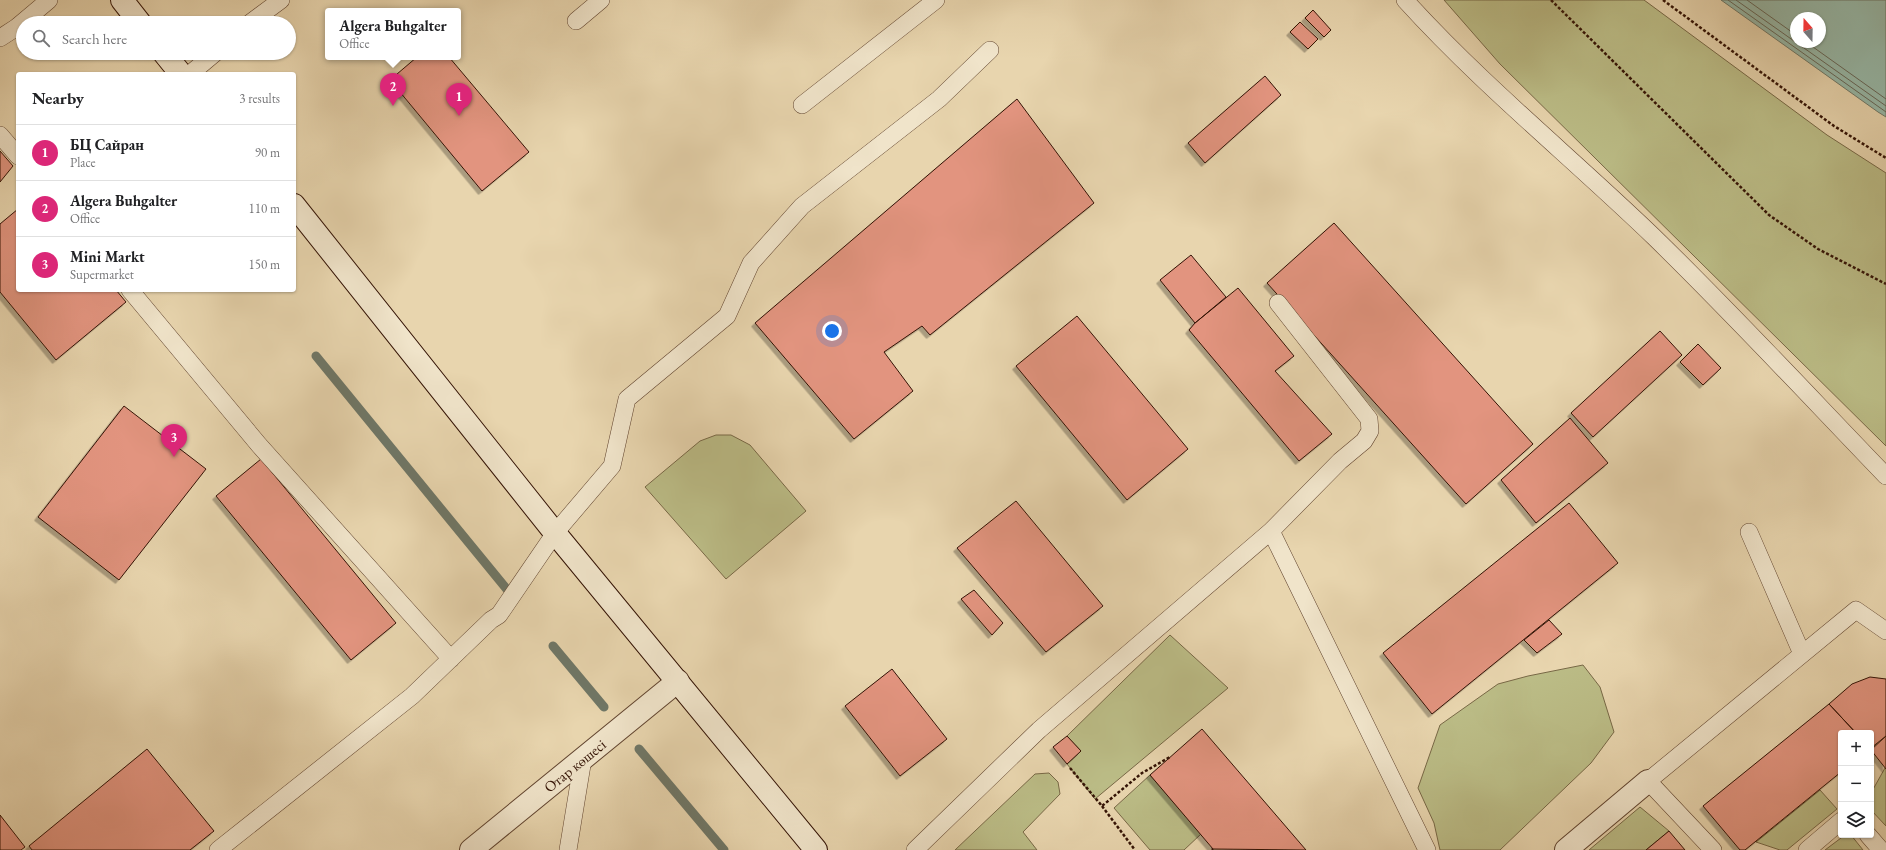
<!DOCTYPE html>
<meta charset="utf-8">
<style>
:root{--surface:#fff;--page:#f6f6f6;--text:#202124;--muted:#757577;--line:#e0e0e0;--accent:#db2777}
body{margin:0;font-family:"EB Garamond",serif;background:var(--page);color:var(--text)}
.controls{position:absolute;right:12px;bottom:12px;display:grid;overflow:hidden;border-radius:4px;box-shadow:0 1px 3px #0004}
.controls button{width:36px;height:36px;display:grid;place-items:center;padding:0;border:0;border-bottom:1px solid var(--line);background:var(--surface);color:var(--text);font:20px sans-serif}
.compass{position:absolute;left:1790px;top:12px;width:36px;height:36px;border-radius:50%;background:var(--surface);box-shadow:0 1px 3px #0004;rotate:340deg}
.you{position:absolute;left:832px;top:331px;width:14px;height:14px;margin:-10px;border:3px solid #fff;border-radius:50%;background:#1a73e8;box-shadow:0 0 0 6px #1a73e833}
.badge{display:grid;place-items:center;width:26px;height:26px;border-radius:50%;background:var(--accent);color:#fff;font-size:13px;font-weight:700}
.pin{position:absolute;translate:-50% -33px;filter:drop-shadow(0 1px 2px #0008)}
.pin::after{content:'';position:absolute;top:21px;width:14px;height:12px;background:inherit;clip-path:polygon(0 0,100% 0,50% 100%)}
.popup{position:absolute;left:325px;top:8px;width:136px;height:52px;box-sizing:border-box;display:grid;place-content:center;border-radius:4px;background:var(--surface);filter:drop-shadow(0 1px 3px #0005);font-size:13px;white-space:nowrap;color:var(--muted)}
.popup b{font-size:15px;color:var(--text)}
.popup::after{content:'';position:absolute;left:50%;top:100%;margin-left:-8px;border:8px solid transparent;border-top-color:var(--surface)}
.list{margin:0;padding:0;list-style:none}
h2{display:flex;justify-content:space-between;align-items:center;height:52px;margin:0;padding:0 16px;font-size:17px}
h2 small{font-size:13px;font-weight:400;color:var(--muted)}
.list li{display:grid;grid-template-columns:26px 1fr auto;gap:12px;align-items:center;box-sizing:border-box;height:56px;padding:0 16px;border-top:1px solid var(--line)}
.list b{display:block;font-size:15px;white-space:nowrap}
.list p{margin:0;font-size:13px;white-space:nowrap;color:var(--muted)}
.list em{font-size:13px;font-style:normal;color:var(--muted)}
.icon{flex:none;width:22px;height:22px;fill:none;stroke:currentColor;stroke-width:2;stroke-linecap:round;stroke-linejoin:round}
.map{position:relative;flex:none;width:1886px;height:850px;overflow:hidden}
.search{position:absolute;background:var(--surface);box-shadow:0 1px 3px #0004;left:16px;top:16px;width:280px;height:44px;display:flex;align-items:center;gap:10px;box-sizing:border-box;padding:0 14px;border-radius:22px;color:var(--muted);font-size:15px}
.panel{position:absolute;background:var(--surface);box-shadow:0 1px 3px #0004;left:16px;top:72px;width:280px;height:220px;border-radius:4px}
.map>svg:first-child{display:block}
.green{fill:#bbbc86;stroke:#786846}
.water{fill:#97b9a9;stroke:#6f7767;fill-rule:evenodd}
.lines{fill:none;stroke-linecap:round;stroke-linejoin:round}
.shore{stroke:#666657;stroke-width:1}
.stream{stroke:#6f7767;stroke-width:9}
.building{fill:#e2947f;stroke:#341305;filter:url(#shadow)}
.lane-casing{stroke:#61442f;stroke-width:18}
.street-casing{stroke:#61442f;stroke-width:24}
.secondary-casing{stroke:#341305;stroke-width:24}
.path{stroke:#341305;stroke-width:2.5;stroke-dasharray:3 2;stroke-linecap:butt}
.lane{stroke:#f0e4ca;stroke-width:17}
.street{stroke:#f0e4ca;stroke-width:22}
.secondary{stroke:#f0e4ca;stroke-width:22}
.labels{text-anchor:middle;stroke-width:3.5;stroke-linejoin:round;paint-order:stroke}
.street-label{font-size:15px;fill:#341305;stroke:#f0e4ca}
</style>
<div class="map">
<svg width="1886" height="850" viewBox="0 0 1886 850">
<defs>
<filter id="shadow"><feDropShadow dx="-3.5" dy="3.5" stdDeviation="0" flood-color="#0004"/></filter>
</defs>
<rect width="100%" height="100%" fill="#e8d5ae"/>
<filter id="stains"><feTurbulence type="fractalNoise" baseFrequency=".005" numOctaves="4"/><feColorMatrix values="0 0 0 0 .2 0 0 0 0 .09 0 0 0 0 .02 0 0 0 .5 -.17"/></filter>
<radialGradient id="worn" r=".72"><stop offset=".6" stop-color="#630" stop-opacity="0"/><stop offset="1" stop-color="#630" stop-opacity=".3"/></radialGradient>
<!-- green -->
<path class="green" d="M 1444,0 L 1644,0 L 1827,135 L 1886,173 L 1886,446 L 1500,64 Z
M 716,435 L 731,435 L 750,445 L 806,511 L 726,579 L 645,487 L 700,441 Z
M 1170,635 L 1228,688 L 1095,799 L 1067,764 L 1081,751 L 1067,736 Z
M 1583,665 L 1600,687 L 1614,732 L 1591,763 L 1500,850 L 1440,850 L 1434,823 L 1418,788 L 1440,725 L 1498,684 L 1528,676 Z
M 1885,768 L 1886,769 L 1886,826 L 1871,810 L 1871,793 Z
M 1049,773 L 1058,782 L 1060,794 L 1023,832 L 1037,850 L 955,850 L 1035,774 Z
M 1150,775 L 1201,834 L 1184,850 L 1150,850 L 1114,808 Z
M 1820,790 L 1837,809 L 1787,850 L 1780,850 L 1756,842 Z
M 1640,807 L 1669,831 L 1646,850 L 1589,850 Z
M 1845,835 L 1851,835 L 1863,850 L 1825,850 Z"/>
<!-- water -->
<path class="water" d="M 1721,0 L 1886,0 L 1886,117 L 1878,112 ZM 1796,18 L 1820,18 L 1820,42 L 1796,42 Z"/>
<g class="lines">
<!-- shore -->
<path class="shore" d="M 1728,0 L 1886,112
M 1736,0 L 1886,106
M 1747,0 L 1796,35
M 1806,42 L 1886,99"/>
<!-- stream -->
<path class="stream" d="M 316,356 L 509,592
M 553,646 L 604,707
M 639,749 L 724,850"/>
</g>
<!-- building -->
<path class="building" d="M 1313,10 L 1331,30 L 1324,37 L 1305,18 Z
M 1300,22 L 1318,39 L 1308,49 L 1290,32 Z
M 417,57 L 449,57 L 529,152 L 482,191 L 390,80 Z
M 1265,76 L 1281,95 L 1205,163 L 1188,143 Z
M 1017,99 L 1094,203 L 930,335 L 922,326 L 884,352 L 913,391 L 854,439 L 755,323 Z
M 0,151 L 13,166 L 0,182 Z
M 18,209 L 18,290 L 116,290 L 126,302 L 56,360 L 0,292 L 0,224 Z
M 1334,223 L 1533,444 L 1466,504 L 1267,283 Z
M 1191,255 L 1226,297 L 1195,323 L 1160,280 Z
M 1238,288 L 1294,356 L 1275,371 L 1332,434 L 1299,461 L 1189,330 L 1195,323 Z
M 1077,316 L 1188,449 L 1127,500 L 1016,366 Z
M 1660,331 L 1682,355 L 1593,437 L 1571,413 Z
M 1698,344 L 1721,368 L 1703,385 L 1680,362 Z
M 124,406 L 206,469 L 119,580 L 38,517 Z
M 1570,418 L 1608,463 L 1536,523 L 1501,480 Z
M 261,459 L 396,623 L 351,660 L 216,496 Z
M 1016,501 L 1103,606 L 1046,652 L 957,548 Z
M 1569,503 L 1618,563 L 1432,714 L 1383,653 Z
M 974,590 L 1003,623 L 992,635 L 961,599 Z
M 1549,620 L 1562,634 L 1537,653 L 1524,640 Z
M 892,669 L 947,739 L 900,776 L 845,706 Z
M 1870,677 L 1886,679 L 1886,736 L 1871,748 L 1871,733 L 1856,733 L 1829,704 L 1852,684 Z
M 1829,704 L 1856,733 L 1841,733 L 1841,772 L 1745,850 L 1740,850 L 1703,806 Z
M 1202,729 L 1306,850 L 1213,849 L 1150,775 Z
M 1067,736 L 1081,751 L 1067,764 L 1053,747 Z
M 1886,736 L 1886,769 L 1871,750 Z
M 147,749 L 214,831 L 190,850 L 32,850 L 29,846 Z
M 0,815 L 25,847 L 21,850 L 0,850 Z
M 1669,831 L 1685,850 L 1646,850 Z"/>
<g class="lines">
<!-- lane casing -->
<g class="lane-casing">
<path id="lane" d="M 1405,0 C 1482,85 1571,157 1654,237 C 1733,314 1809,396 1886,476
M 576,21 L 601,0
M 250,23 L 281,0
M 0,38 L 17,27 L 49,0
M 190,74 L 215,53
M 802,105 L 936,0
M 0,135 L 18,156
M 130,290 L 259,445 L 451,659
M 1278,303 L 1369,419 L 1370,431 L 1364,441 L 1340,461 L 1271,531 L 1427,850
M 1749,532 L 1802,654
M 1868,835 L 1881,850
M 218,850 L 412,696 L 491,620 L 499,615 L 555,533 L 612,466 L 627,399 L 727,316 L 751,263 L 802,206 L 939,99 L 990,50
M 568,850 L 583,759
M 915,850 L 1039,730 L 1271,531
M 1713,850 L 1648,781 L 1856,610 L 1886,631
M 1807,850 L 1841,821"/>
</g>
<!-- street casing -->
<g class="street-casing">
<path id="street" d="M 471,850 L 678,681
M 1566,850 L 1648,781"/>
</g>
<!-- secondary casing -->
<g class="secondary-casing">
<path id="secondary" d="M 122,0 L 140,23
M 164,53 L 181,74
M 294,205 L 555,533 L 816,850"/>
</g>
<!-- path -->
<path class="path" d="M 1551,0 L 1769,215 L 1818,249 L 1886,284
M 1663,0 L 1834,126 L 1886,158
M 1070,768 L 1102,806 L 1142,773 L 1170,757
M 1102,806 L 1135,850
M 1212,850 L 1213,849"/>
<!-- lane -->
<use href="#lane" class="lane"/>
<!-- street -->
<use href="#street" class="street"/>
<!-- secondary -->
<use href="#secondary" class="secondary"/>
</g>
<g class="labels">
<!-- street labels -->
<g class="street-label">
<text transform="translate(575 766) rotate(-39)" y="5">Отар көшесі</text>
</g>
</g>
<rect width="100%" height="100%" filter="url(#stains)"/>
<rect width="100%" height="100%" fill="url(#worn)"/>
</svg>
<div class="controls">
<button>+</button>
<button>−</button>
<button><svg class="icon" aria-label="layers" viewBox="0 0 24 24"><path d="M12 4l9 5-9 5-9-5zM3 14l9 5 9-5"/></svg></button>
</div>
<svg class="compass" viewBox="-18 -18 36 36"><path d="M0-13l5 13h-10z" fill="#e53935"/><path d="M0 13l5-13h-10z" fill="#757577"/></svg>
<div class="you"></div>
<div class="pin badge" style="left:459px;top:116px">1</div>
<div class="pin badge" style="left:393px;top:106px">2</div>
<div class="popup"><b>Algera Buhgalter</b>Office</div>
<div class="pin badge" style="left:174px;top:457px">3</div>
<div class="search"><svg class="icon" aria-label="search" viewBox="0 0 24 24"><circle cx="10" cy="10" r="6"/><path d="M15 15l6 6"/></svg>Search here</div>
<section class="panel">
<h2>Nearby<small>3 results</small></h2>
<ul class="list">
<li><span class="badge">1</span><div><b>БЦ Сайран</b><p>Place</p></div><em>90 m</em></li>
<li><span class="badge">2</span><div><b>Algera Buhgalter</b><p>Office</p></div><em>110 m</em></li>
<li><span class="badge">3</span><div><b>Mini Markt</b><p>Supermarket</p></div><em>150 m</em></li>
</ul>
</section>
</div>
